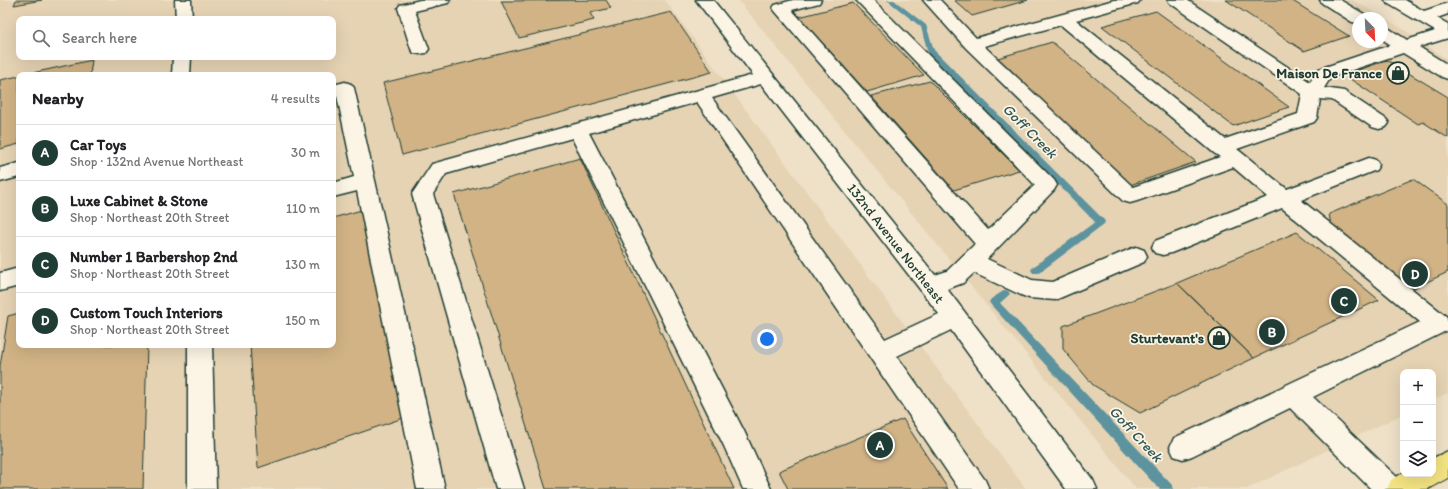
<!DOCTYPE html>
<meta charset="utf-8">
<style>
:root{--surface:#fff;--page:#f2f2f2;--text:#202124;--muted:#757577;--line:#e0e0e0;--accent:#1f3d34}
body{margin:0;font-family:Itim,sans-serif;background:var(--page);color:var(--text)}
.controls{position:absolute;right:12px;bottom:12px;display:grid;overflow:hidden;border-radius:8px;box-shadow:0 4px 16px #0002}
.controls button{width:36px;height:36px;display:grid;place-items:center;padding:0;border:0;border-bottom:1px solid var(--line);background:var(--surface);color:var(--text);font:20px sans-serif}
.compass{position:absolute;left:1352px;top:12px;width:36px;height:36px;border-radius:50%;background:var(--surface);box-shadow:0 4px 16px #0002;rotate:156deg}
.you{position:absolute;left:767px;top:339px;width:14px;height:14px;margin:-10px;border:3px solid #fff;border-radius:50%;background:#1a73e8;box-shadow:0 0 0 6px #1a73e833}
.badge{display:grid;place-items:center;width:26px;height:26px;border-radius:50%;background:var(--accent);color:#fff;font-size:13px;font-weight:700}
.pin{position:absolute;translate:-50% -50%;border:2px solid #fff;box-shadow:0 1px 4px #0006}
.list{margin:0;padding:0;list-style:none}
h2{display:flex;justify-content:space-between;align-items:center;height:52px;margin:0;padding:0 16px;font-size:17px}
h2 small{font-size:13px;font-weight:400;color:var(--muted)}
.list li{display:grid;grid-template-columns:26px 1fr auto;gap:12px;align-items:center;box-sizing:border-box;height:56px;padding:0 16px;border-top:1px solid var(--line)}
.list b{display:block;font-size:15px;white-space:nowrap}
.list p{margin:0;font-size:13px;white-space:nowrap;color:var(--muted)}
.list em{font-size:13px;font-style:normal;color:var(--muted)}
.icon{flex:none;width:22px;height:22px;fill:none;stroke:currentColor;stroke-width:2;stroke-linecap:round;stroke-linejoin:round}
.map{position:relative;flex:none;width:1448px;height:489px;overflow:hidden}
.search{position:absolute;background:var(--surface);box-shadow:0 4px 16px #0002;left:16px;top:16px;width:320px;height:44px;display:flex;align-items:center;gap:10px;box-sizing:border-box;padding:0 14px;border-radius:8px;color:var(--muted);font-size:15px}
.panel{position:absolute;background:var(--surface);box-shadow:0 4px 16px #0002;left:16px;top:72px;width:320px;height:276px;border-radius:8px}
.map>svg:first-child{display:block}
.built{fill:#e6d3b4;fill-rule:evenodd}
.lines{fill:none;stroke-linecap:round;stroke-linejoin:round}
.stream{fill:#5c939e;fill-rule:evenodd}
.building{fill:#d1b385;stroke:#1f3d34}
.minor-casing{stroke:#1f3d34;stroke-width:3}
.major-casing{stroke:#1f3d34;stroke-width:3}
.minor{fill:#fcf5e5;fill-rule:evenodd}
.major{fill:#f4e382;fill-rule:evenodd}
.labels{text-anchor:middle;stroke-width:3.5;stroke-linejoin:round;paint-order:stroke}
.poi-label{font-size:14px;font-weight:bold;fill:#1f3d34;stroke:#fcf5e5;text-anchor:end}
.street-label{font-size:14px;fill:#1f3d34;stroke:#fcf5e5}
.water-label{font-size:15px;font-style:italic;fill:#335a57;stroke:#fcf5e5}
</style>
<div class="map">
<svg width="1448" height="489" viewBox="0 0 1448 489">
<rect width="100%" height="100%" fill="#efe1c8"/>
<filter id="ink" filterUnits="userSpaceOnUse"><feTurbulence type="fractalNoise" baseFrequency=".025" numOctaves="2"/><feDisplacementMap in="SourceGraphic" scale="8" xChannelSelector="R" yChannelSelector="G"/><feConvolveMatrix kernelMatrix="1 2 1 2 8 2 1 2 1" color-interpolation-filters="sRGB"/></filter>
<g filter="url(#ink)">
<!-- built -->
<path class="built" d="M 0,0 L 665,0 L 1026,489 L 0,489 ZM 19,19 L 333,19 L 333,57 L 19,57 ZM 19,75 L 333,75 L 333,345 L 19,345 Z
M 738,0 L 1353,0 L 1405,30 L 1448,60 L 1448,393 L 1433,400 L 1433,372 L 1403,372 L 1403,414 L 1247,489 L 1136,489 ZM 1358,18 L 1382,18 L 1382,42 L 1358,42 Z"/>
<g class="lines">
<!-- stream -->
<path class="stream" d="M 887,0 L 894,0 L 926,25 L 934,50 L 1104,220 L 1105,222 L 1104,224 L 1039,273 L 1033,273 L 1031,270 L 1033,267 L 1095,222 L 928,53 L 921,27 Z
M 1005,290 L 1008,291 L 1010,294 L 1000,303 L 1172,485 L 1174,489 L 1160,489 L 1157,487 L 991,305 L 989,302 L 991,299 Z"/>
</g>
<!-- building -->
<path class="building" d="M 16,0 L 42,0 L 14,5 Z
M 606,0 L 611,8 L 590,13 L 594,20 L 519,38 L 501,1 Z
M 954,0 L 1028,0 L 972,16 Z
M 1226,0 L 1291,0 L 1349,36 L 1304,51 Z
M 853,3 L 924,75 L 867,92 L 799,17 Z
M 1156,11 L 1289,107 L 1233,126 L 1102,26 Z
M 671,12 L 712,72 L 402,155 L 383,83 Z
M 1052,42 L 1196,162 L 1127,186 L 991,60 Z
M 92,60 L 90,75 L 23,75 Z
M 1387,60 L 1448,97 L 1448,138 L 1423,122 L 1418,124 L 1344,75 Z
M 19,76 L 19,144 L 0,149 L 0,80 Z
M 930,81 L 1019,170 L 954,190 L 871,96 Z
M 580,158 L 734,489 L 546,489 L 454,194 Z
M 1413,179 L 1448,204 L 1448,272 L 1412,289 L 1331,225 L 1329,214 Z
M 365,209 L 406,417 L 258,468 L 250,345 L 333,345 L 333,218 Z
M 1297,232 L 1379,300 L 1254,358 L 1177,283 Z
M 1177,283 L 1254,358 L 1140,413 L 1093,385 L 1063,349 L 1063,326 Z
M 19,313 L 19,345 L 147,345 L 143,489 L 0,489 L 0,366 L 8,316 Z
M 903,419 L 948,489 L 788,489 L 779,471 Z"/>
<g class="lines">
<!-- minor casing -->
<g class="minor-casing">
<path id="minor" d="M 175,0 L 191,0 L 192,19 L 176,19 Z
M 420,0 L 450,0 L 448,3 L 415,11 L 429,49 L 426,53 L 420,54 L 414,53 L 411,49 L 398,8 L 400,5 Z
M 696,0 L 713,0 L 935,275 L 947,271 L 975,244 L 775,11 L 773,8 L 775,5 L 793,0 L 821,0 L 819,3 L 792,10 L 988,230 L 1035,185 L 856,0 L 873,0 L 1054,180 L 1057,185 L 1054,190 L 987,259 L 1032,280 L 1053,282 L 1128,250 L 1136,247 L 1144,250 L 1147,256 L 1144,262 L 1055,300 L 1029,298 L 1021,295 L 974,273 L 963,283 L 947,289 L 1093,480 L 1097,489 L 1066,489 L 951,330 L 897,356 L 985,480 L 989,489 L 959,489 L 697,102 L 589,133 L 744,431 L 771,489 L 743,489 L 724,446 L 572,138 L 446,174 L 433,194 L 524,489 L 496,489 L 412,194 L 432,164 L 753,75 ZM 761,84 L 922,292 L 939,314 L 885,339 L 712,98 Z
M 923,0 L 940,0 L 976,38 L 1114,0 L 1140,0 L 1138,3 L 1076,20 L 1225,139 L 1298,114 L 1302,94 L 1170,3 L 1168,0 L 1187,0 L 1310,82 L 1319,69 L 1391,45 L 1382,39 L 1382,27 L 1388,28 L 1407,40 L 1435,31 L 1387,3 L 1385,0 L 1405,0 L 1424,11 L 1448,3 L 1448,14 L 1437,18 L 1448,24 L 1448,38 L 1419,47 L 1448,65 L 1448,79 L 1442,77 L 1403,53 L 1331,77 L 1324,88 L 1344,91 L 1386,119 L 1389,123 L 1386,127 L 1379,129 L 1372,127 L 1332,100 L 1320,99 L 1317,118 L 1314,122 L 1237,149 L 1287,189 L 1369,158 L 1376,160 L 1379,165 L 1376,170 L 1301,200 L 1447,317 L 1448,330 L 1313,397 L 1400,480 L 1404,489 L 1371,489 L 1290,408 L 1192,456 L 1183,459 L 1174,456 L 1170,447 L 1174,438 L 1420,322 L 1282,208 L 1171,253 L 1163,255 L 1155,253 L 1152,247 L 1155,241 L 1268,197 L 1233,167 L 1137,201 L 1130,203 L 1123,201 L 966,48 ZM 1061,25 L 1214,153 L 1220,157 L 1133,187 L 984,46 Z
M 1320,0 L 1340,0 L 1364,14 L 1366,18 L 1358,18 L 1358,23 L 1352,22 L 1322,3 Z
M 173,57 L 191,57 L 190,75 L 172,75 Z
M 345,82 L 351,84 L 354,88 L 445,489 L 417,489 L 357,191 L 333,197 L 333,183 L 354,177 L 337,96 L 333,97 L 333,85 Z
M 19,163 L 19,177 L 0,182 L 0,168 Z
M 19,268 L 19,286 L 0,291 L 0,273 Z
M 188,345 L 212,345 L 216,489 L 188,489 Z"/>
</g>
<!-- major casing -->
<g class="major-casing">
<path id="major" d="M 1448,451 L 1448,478 L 1428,489 L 1387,489 L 1391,480 L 1403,473 L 1433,474 L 1433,458 Z"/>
</g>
<!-- minor -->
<use href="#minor" class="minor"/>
<!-- major -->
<use href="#major" class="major"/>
</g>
</g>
<!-- icons -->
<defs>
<g id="shop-ring" transform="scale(1.15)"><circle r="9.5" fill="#fcf5e5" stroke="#1f3d34" stroke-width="1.5"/><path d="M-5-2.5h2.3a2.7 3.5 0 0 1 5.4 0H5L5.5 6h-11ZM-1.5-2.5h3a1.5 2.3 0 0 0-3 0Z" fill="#1f3d34"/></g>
</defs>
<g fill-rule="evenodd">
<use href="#shop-ring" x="1398" y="73"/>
<use href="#shop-ring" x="1219" y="338"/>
</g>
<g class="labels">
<!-- poi labels -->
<g class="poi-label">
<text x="1382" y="78">Maison De France</text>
<text x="1204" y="343">Sturtevant's</text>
</g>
<!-- street labels -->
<g class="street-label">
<text transform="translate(896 243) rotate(52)" y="5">132nd Avenue Northeast</text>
</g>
<!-- water labels -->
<g class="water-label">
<text transform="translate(1030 131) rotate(45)" y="5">Goff Creek</text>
<text transform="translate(1136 434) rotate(47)" y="5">Goff Creek</text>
</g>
</g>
</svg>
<div class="controls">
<button>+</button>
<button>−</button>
<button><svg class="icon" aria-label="layers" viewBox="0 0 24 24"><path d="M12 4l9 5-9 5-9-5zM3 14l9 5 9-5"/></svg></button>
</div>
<svg class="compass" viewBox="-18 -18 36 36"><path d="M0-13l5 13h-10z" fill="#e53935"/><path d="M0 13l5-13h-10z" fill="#757577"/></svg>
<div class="you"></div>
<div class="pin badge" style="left:880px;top:445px">A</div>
<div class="pin badge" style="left:1272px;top:332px">B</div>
<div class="pin badge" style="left:1344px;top:301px">C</div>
<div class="pin badge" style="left:1415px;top:274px">D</div>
<div class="search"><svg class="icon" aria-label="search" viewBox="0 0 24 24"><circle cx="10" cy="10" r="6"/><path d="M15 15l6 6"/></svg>Search here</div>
<section class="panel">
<h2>Nearby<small>4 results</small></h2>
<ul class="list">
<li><span class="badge">A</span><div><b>Car Toys</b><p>Shop · 132nd Avenue Northeast</p></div><em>30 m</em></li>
<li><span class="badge">B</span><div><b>Luxe Cabinet &amp; Stone</b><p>Shop · Northeast 20th Street</p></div><em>110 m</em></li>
<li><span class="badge">C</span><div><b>Number 1 Barbershop 2nd</b><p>Shop · Northeast 20th Street</p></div><em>130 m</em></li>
<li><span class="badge">D</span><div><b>Custom Touch Interiors</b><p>Shop · Northeast 20th Street</p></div><em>150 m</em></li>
</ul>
</section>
</div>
